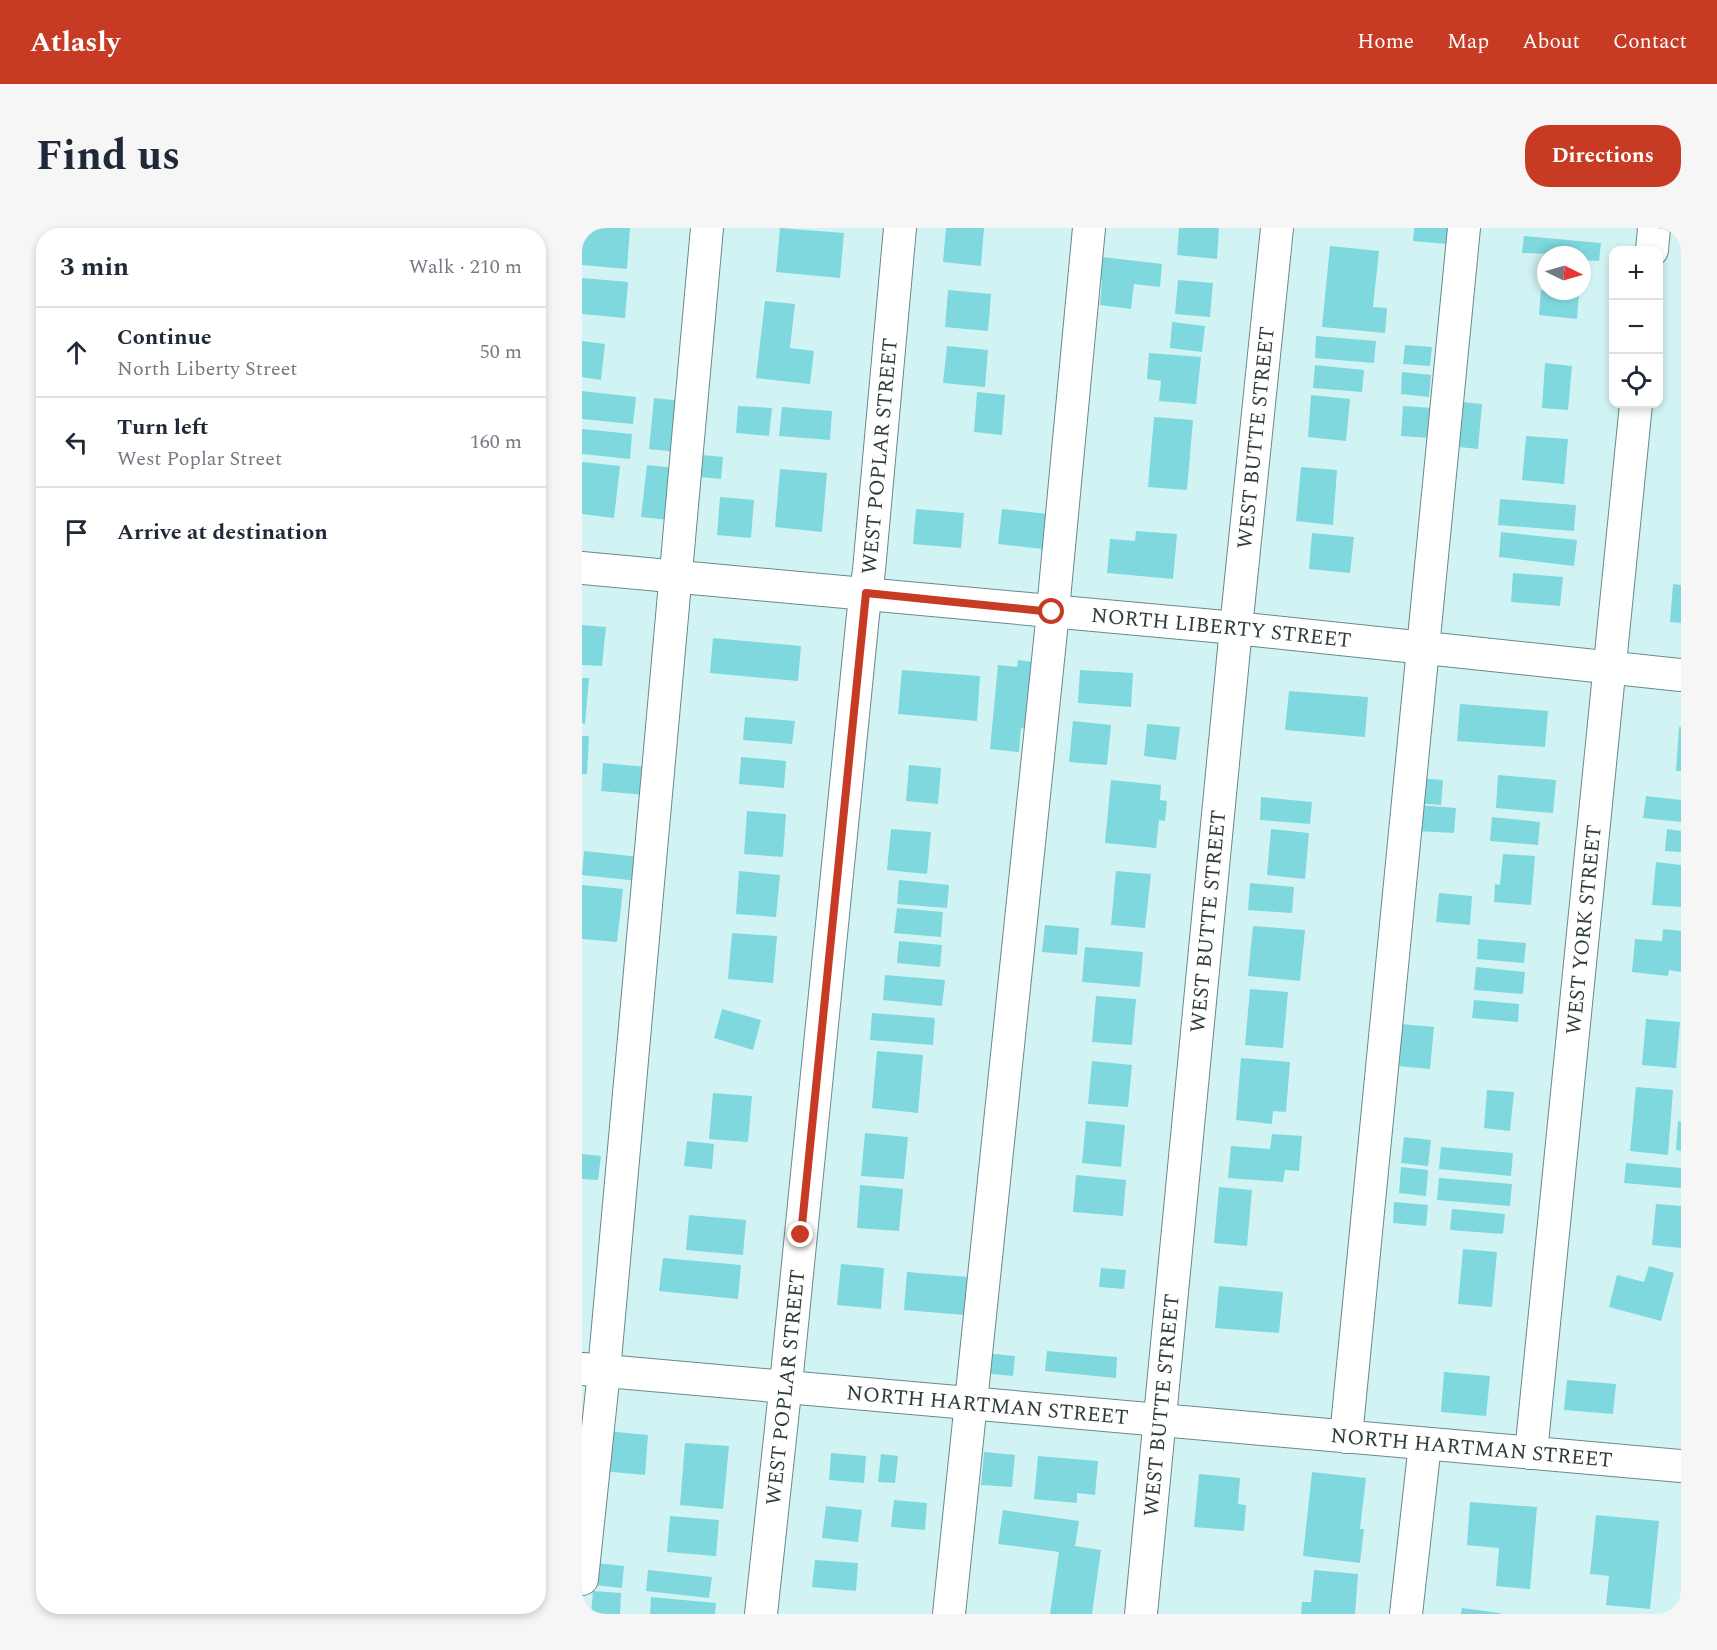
<!DOCTYPE html>
<meta charset="utf-8">
<style>
:root{--surface:#fff;--page:#f6f6f7;--text:#1f2937;--muted:#747a83;--line:#e0e1e3;--accent:#c73b25}
body{margin:0;font-family:Spectral,serif;background:var(--page);color:var(--text)}
.controls{position:absolute;right:18px;top:18px;display:grid;overflow:hidden;border-radius:12px;box-shadow:0 3px 9px #0003}
.controls button{width:54px;height:54px;display:grid;place-items:center;padding:0;border:0;border-bottom:2px solid var(--line);background:var(--surface);color:var(--text);font:30px sans-serif}
.compass{position:absolute;left:955px;top:18px;width:54px;height:54px;border-radius:50%;background:var(--surface);box-shadow:0 3px 9px #0003;rotate:95deg}
.stop{position:absolute;width:18px;height:18px;margin:-14px;border:4px solid #c73b25;border-radius:50%;background:#fff}
.stop.end{background:#c73b25;border-color:#fff;box-shadow:0 2px 6px #0008}
.list{margin:0;padding:0;list-style:none}
h2{display:flex;justify-content:space-between;align-items:center;height:78px;margin:0;padding:0 24px;font-size:26px}
h2 small{font-size:20px;font-weight:400;color:var(--muted)}
.list li{display:grid;grid-template-columns:39px 1fr auto;gap:18px;align-items:center;box-sizing:border-box;height:90px;padding:0 24px;border-top:2px solid var(--line)}
.list b{display:block;font-size:22px;white-space:nowrap}
.list p{margin:0;font-size:20px;white-space:nowrap;color:var(--muted)}
.list em{font-size:20px;font-style:normal;color:var(--muted)}
.icon{flex:none;width:33px;height:33px;fill:none;stroke:currentColor;stroke-width:2;stroke-linecap:round;stroke-linejoin:round}
.map{position:relative;flex:none;width:1099px;height:1386px;overflow:hidden;border-radius:24px}
header{display:flex;align-items:center;gap:36px;box-sizing:border-box;height:84px;padding:0 30px;background:var(--accent);color:#fff}
header strong{font-size:28px}
nav{display:flex;gap:33px;margin-inline-start:auto;font-size:21px}
.intro{display:flex;align-items:center;justify-content:space-between;box-sizing:border-box;height:144px;padding:0 36px}
h1{margin:0;font-size:42px}
.button{padding:15px 27px;border-radius:24px;background:var(--accent);color:#fff;font-size:21px;font-weight:700}
main{display:flex;gap:36px;padding:0 36px}
aside{flex:1;background:var(--surface);border-radius:24px;box-shadow:0 3px 9px #0003}
.map>svg:first-child{display:block}
.building{fill:#7fd8de}
.lines{fill:none;stroke-linecap:round;stroke-linejoin:round}
.minor-casing{stroke:#6a888a;stroke-width:34}
.minor{stroke:#fff;stroke-width:32}
.route{stroke:#c73b25;stroke-width:8}
.labels{text-anchor:middle;stroke-width:5;stroke-linejoin:round;paint-order:stroke}
.street-label{font-size:21px;fill:#303d3e;stroke:#fff}
</style>
<header>
<strong>Atlasly</strong>
<nav><a>Home</a><a>Map</a><a>About</a><a>Contact</a></nav>
</header>
<div class="intro"><h1>Find us</h1><a class="button">Directions</a></div>
<main>
<aside>
<h2>3 min<small>Walk · 210 m</small></h2>
<ul class="list">
<li><svg class="icon" aria-label="ahead" viewBox="0 0 24 24"><path d="M12 20V5M6 11l6-6 6 6"/></svg><div><b>Continue</b><p>North Liberty Street</p></div><em>50 m</em></li>
<li><svg class="icon" aria-label="left" viewBox="0 0 24 24"><path d="M17 20v-9H6M10 6l-5 5 5 5"/></svg><div><b>Turn left</b><p>West Poplar Street</p></div><em>160 m</em></li>
<li><svg class="icon" aria-label="arrive" viewBox="0 0 24 24"><path d="M6 21V4h12l-3 4 3 4H6"/></svg><div><b>Arrive at destination</b></div></li>
</ul>
</aside>
<div class="map">
<svg width="1099" height="1386" viewBox="0 0 1099 1386">
<rect width="100%" height="100%" fill="#d2f3f4"/>
<!-- building -->
<path class="building" d="M 0,0 L 48,0 L 45,41 L 0,37 Z
M 198,0 L 262,5 L 258,50 L 194,44 Z
M 364,0 L 402,0 L 399,38 L 361,34 Z
M 597,0 L 637,0 L 635,31 L 595,27 Z
M 832,0 L 867,0 L 865,16 L 831,13 Z
M 942,8 L 1019,15 L 1017,33 L 1000,32 L 1000,27 L 940,25 Z
M 748,18 L 797,23 L 791,79 L 805,80 L 803,105 L 740,99 Z
M 512,28 L 580,36 L 578,59 L 552,56 L 549,81 L 518,77 L 520,52 L 509,51 Z
M 0,50 L 46,54 L 43,90 L 0,86 Z
M 596,52 L 631,55 L 628,89 L 593,86 Z
M 366,62 L 409,66 L 406,103 L 363,99 Z
M 959,62 L 997,65 L 995,91 L 957,87 Z
M 183,73 L 213,76 L 208,120 L 232,123 L 228,156 L 174,150 Z
M 590,94 L 623,98 L 620,124 L 588,120 Z
M 734,108 L 794,113 L 792,135 L 733,130 Z
M 0,113 L 23,116 L 19,152 L 0,149 Z
M 823,117 L 850,119 L 848,138 L 821,136 Z
M 365,118 L 406,122 L 403,159 L 361,155 Z
M 567,125 L 619,129 L 614,176 L 577,173 L 579,153 L 565,151 Z
M 963,135 L 990,138 L 986,182 L 960,180 Z
M 733,137 L 782,142 L 780,164 L 731,160 Z
M 820,144 L 849,147 L 847,169 L 819,166 Z
M 0,163 L 54,169 L 51,196 L 0,191 Z
M 395,164 L 423,167 L 420,207 L 392,204 Z
M 729,167 L 768,171 L 764,213 L 726,209 Z
M 72,170 L 100,173 L 95,224 L 67,221 Z
M 871,173 L 900,176 L 896,221 L 867,218 Z
M 156,178 L 190,180 L 187,208 L 154,205 Z
M 821,178 L 850,180 L 848,210 L 819,208 Z
M 200,179 L 250,183 L 248,212 L 197,208 Z
M 572,189 L 611,192 L 605,262 L 566,259 Z
M 0,201 L 50,206 L 48,231 L 0,226 Z
M 944,208 L 986,211 L 982,256 L 940,252 Z
M 120,227 L 141,229 L 139,251 L 118,249 Z
M 0,234 L 38,238 L 32,290 L 0,286 Z
M 65,237 L 93,240 L 87,292 L 59,289 Z
M 719,239 L 755,242 L 751,297 L 714,293 Z
M 198,241 L 245,245 L 240,304 L 193,299 Z
M 138,269 L 172,272 L 169,310 L 135,307 Z
M 918,271 L 994,277 L 992,303 L 916,297 Z
M 334,281 L 382,285 L 379,320 L 331,316 Z
M 420,281 L 466,286 L 461,321 L 416,316 Z
M 554,303 L 595,306 L 591,351 L 525,345 L 528,311 L 553,313 Z
M 919,304 L 995,312 L 992,338 L 917,329 Z
M 730,305 L 772,309 L 768,345 L 727,341 Z
M 931,345 L 981,349 L 978,378 L 929,374 Z
M 1091,356 L 1099,357 L 1099,395 L 1088,394 Z
M 0,397 L 24,399 L 20,438 L 0,437 Z
M 131,410 L 219,418 L 216,453 L 128,445 Z
M 436,432 L 451,434 L 444,501 L 439,500 L 437,524 L 408,521 L 416,437 L 435,439 Z
M 320,442 L 398,448 L 395,493 L 316,486 Z
M 498,442 L 551,445 L 549,479 L 496,475 Z
M 0,450 L 7,450 L 3,496 L 0,495 Z
M 707,463 L 786,469 L 783,509 L 703,502 Z
M 878,476 L 966,483 L 963,519 L 875,513 Z
M 163,489 L 213,493 L 210,516 L 161,512 Z
M 491,493 L 529,497 L 525,537 L 487,534 Z
M 565,496 L 598,499 L 594,532 L 562,528 Z
M 1097,499 L 1099,499 L 1099,543 L 1094,543 Z
M 0,508 L 7,508 L 5,546 L 0,546 Z
M 159,529 L 204,533 L 202,560 L 157,556 Z
M 21,535 L 65,539 L 63,567 L 19,563 Z
M 327,537 L 359,540 L 356,576 L 324,573 Z
M 916,547 L 974,552 L 971,585 L 914,580 Z
M 834,550 L 861,552 L 859,577 L 832,575 Z
M 529,552 L 579,557 L 578,572 L 585,573 L 583,593 L 577,592 L 574,620 L 523,615 Z
M 1064,568 L 1099,572 L 1099,594 L 1061,590 Z
M 679,569 L 730,574 L 728,596 L 678,592 Z
M 836,577 L 874,580 L 872,605 L 834,603 Z
M 165,583 L 204,586 L 201,629 L 162,626 Z
M 910,589 L 958,594 L 956,617 L 908,613 Z
M 309,601 L 349,604 L 345,646 L 305,642 Z
M 689,601 L 727,605 L 723,651 L 685,647 Z
M 1085,601 L 1099,603 L 1099,624 L 1083,623 Z
M 2,623 L 58,629 L 56,653 L 0,647 Z
M 921,626 L 953,628 L 949,677 L 912,674 L 913,656 L 918,657 Z
M 1074,634 L 1099,637 L 1099,679 L 1070,677 Z
M 157,643 L 198,647 L 194,689 L 154,686 Z
M 534,643 L 569,646 L 563,700 L 529,697 Z
M 317,652 L 367,657 L 365,680 L 315,676 Z
M 668,655 L 712,659 L 710,685 L 666,682 Z
M 0,657 L 41,661 L 35,714 L 0,711 Z
M 857,665 L 890,668 L 888,697 L 854,694 Z
M 315,680 L 361,684 L 359,709 L 312,705 Z
M 463,697 L 497,700 L 495,727 L 460,724 Z
M 671,698 L 723,702 L 718,753 L 666,748 Z
M 1081,701 L 1099,703 L 1099,744 L 1087,742 L 1086,748 L 1050,744 L 1053,711 L 1080,713 Z
M 150,705 L 195,708 L 191,755 L 146,751 Z
M 896,711 L 944,715 L 942,735 L 895,731 Z
M 317,713 L 360,717 L 358,739 L 315,735 Z
M 503,719 L 561,724 L 558,759 L 500,754 Z
M 894,739 L 943,744 L 941,766 L 892,762 Z
M 303,747 L 363,752 L 360,778 L 301,772 Z
M 668,761 L 706,764 L 701,820 L 663,817 Z
M 514,768 L 554,771 L 550,817 L 510,814 Z
M 892,772 L 937,776 L 936,794 L 890,790 Z
M 140,781 L 179,792 L 171,822 L 132,810 Z
M 290,785 L 353,790 L 351,817 L 288,812 Z
M 1064,791 L 1098,794 L 1094,840 L 1060,837 Z
M 808,795 L 852,799 L 848,841 L 804,837 Z
M 295,823 L 341,827 L 336,885 L 290,880 Z
M 659,830 L 708,834 L 704,884 L 691,883 L 690,896 L 654,892 Z
M 510,833 L 550,837 L 546,879 L 506,876 Z
M 1054,859 L 1091,862 L 1086,927 L 1048,923 Z
M 905,862 L 932,864 L 928,903 L 902,900 Z
M 131,865 L 170,868 L 166,914 L 127,911 Z
M 504,893 L 543,897 L 539,939 L 500,935 Z
M 1096,893 L 1099,894 L 1099,923 L 1094,922 Z
M 283,905 L 326,909 L 322,951 L 279,948 Z
M 690,906 L 720,908 L 717,943 L 703,942 L 701,954 L 646,950 L 649,918 L 688,921 Z
M 822,909 L 849,912 L 846,938 L 819,935 Z
M 105,913 L 132,916 L 130,941 L 102,938 Z
M 859,919 L 931,925 L 929,948 L 857,941 Z
M 0,926 L 19,928 L 16,952 L 0,951 Z
M 1044,935 L 1099,940 L 1099,960 L 1042,955 Z
M 819,939 L 846,942 L 844,968 L 817,965 Z
M 494,947 L 544,952 L 541,988 L 491,984 Z
M 857,950 L 930,956 L 928,978 L 855,972 Z
M 278,957 L 321,961 L 317,1003 L 275,1000 Z
M 637,959 L 670,962 L 665,1018 L 632,1015 Z
M 812,974 L 846,977 L 844,998 L 811,995 Z
M 1074,976 L 1099,978 L 1099,1020 L 1070,1017 Z
M 870,981 L 923,986 L 921,1006 L 868,1002 Z
M 107,987 L 164,992 L 161,1027 L 104,1022 Z
M 881,1021 L 915,1024 L 910,1079 L 876,1076 Z
M 81,1030 L 159,1037 L 156,1071 L 77,1063 Z
M 259,1036 L 302,1040 L 299,1081 L 255,1077 Z
M 1067,1038 L 1092,1045 L 1079,1093 L 1027,1079 L 1035,1047 L 1062,1054 Z
M 519,1040 L 544,1042 L 542,1061 L 517,1059 Z
M 325,1044 L 386,1049 L 383,1087 L 322,1082 Z
M 637,1058 L 701,1064 L 697,1105 L 633,1100 Z
M 465,1123 L 535,1129 L 534,1150 L 463,1143 Z
M 402,1125 L 433,1128 L 431,1148 L 400,1145 Z
M 862,1144 L 908,1148 L 904,1188 L 859,1184 Z
M 985,1152 L 1034,1156 L 1031,1186 L 982,1182 Z
M 24,1203 L 66,1207 L 63,1247 L 20,1243 Z
M 103,1215 L 147,1218 L 141,1281 L 98,1277 Z
M 402,1224 L 433,1227 L 430,1259 L 399,1257 Z
M 249,1225 L 284,1228 L 282,1255 L 247,1252 Z
M 299,1226 L 316,1228 L 313,1255 L 296,1254 Z
M 456,1228 L 516,1233 L 513,1267 L 495,1265 L 495,1275 L 452,1271 Z
M 730,1244 L 784,1250 L 778,1301 L 782,1301 L 778,1335 L 721,1328 Z
M 617,1246 L 658,1250 L 656,1276 L 664,1277 L 662,1303 L 612,1299 Z
M 312,1272 L 345,1275 L 343,1302 L 309,1299 Z
M 888,1274 L 955,1279 L 948,1361 L 914,1358 L 917,1320 L 885,1317 Z
M 244,1278 L 280,1282 L 276,1314 L 240,1310 Z
M 421,1282 L 497,1293 L 493,1318 L 519,1322 L 510,1386 L 468,1386 L 477,1324 L 416,1316 Z
M 1014,1287 L 1077,1293 L 1068,1381 L 1024,1377 L 1027,1348 L 1008,1346 Z
M 88,1288 L 137,1292 L 134,1328 L 85,1324 Z
M 233,1332 L 276,1335 L 274,1363 L 230,1359 Z
M 15,1335 L 42,1338 L 40,1360 L 12,1357 Z
M 66,1342 L 130,1349 L 127,1370 L 64,1363 Z
M 732,1342 L 776,1346 L 773,1386 L 719,1386 L 720,1374 L 729,1374 Z
M 11,1363 L 39,1365 L 38,1386 L 9,1386 Z
M 69,1369 L 134,1375 L 133,1386 L 68,1386 Z
M 880,1380 L 918,1385 L 918,1386 L 879,1386 Z"/>
<g class="lines">
<!-- minor casing -->
<g class="minor-casing">
<g id="minor">
<path d="M 1070,22 L 1072,0"/>
<path id="s1" d="M 0,340 L 654,400 L 1099,447"/>
<path id="s2" d="M 1,1141 L 1099,1238"/>
<path d="M 764,1209 L 882,0"/>
<path id="s3" d="M 949,1225 L 1054,176"/>
<path d="M 0,1351 L 22,1143 L 125,0"/>
<path id="s4" d="M 179,1386 L 206,1136 L 281,387 L 287,342 L 318,0"/>
<path d="M 367,1386 L 469,403 L 507,0"/>
<path id="s5" d="M 559,1386 L 654,400 L 695,0"/>
<path d="M 824,1386 L 843,1216"/>
</g>
</g>
<!-- minor -->
<use href="#minor" class="minor"/>
</g>
<g class="lines">
<!-- route -->
<path class="route" d="M 219,1007 L 284,365 L 470,384"/>
</g>
<g class="labels">
<!-- street labels -->
<g class="street-label">
<text dy="7" stroke="none"><textPath href="#s5" startOffset="1182">WEST BUTTE STREET</textPath></text>
<text dy="7" stroke="none"><textPath href="#s4" startOffset="1164">WEST POPLAR STREET</textPath></text>
<text dy="7" stroke="none"><textPath href="#s1" startOffset="642">NORTH LIBERTY STREET</textPath></text>
<text dy="7" stroke="none"><textPath href="#s5" startOffset="696">WEST BUTTE STREET</textPath></text>
<text dy="7" stroke="none"><textPath href="#s3" startOffset="526">WEST YORK STREET</textPath></text>
<text dy="7" stroke="none"><textPath href="#s4" startOffset="228">WEST POPLAR STREET</textPath></text>
<text dy="7" stroke="none"><textPath href="#s5" startOffset="210">WEST BUTTE STREET</textPath></text>
<text dy="7" stroke="none"><textPath href="#s2" startOffset="406">NORTH HARTMAN STREET</textPath></text>
<text dy="7" stroke="none"><textPath href="#s2" startOffset="892">NORTH HARTMAN STREET</textPath></text>
</g>
</g>
</svg>
<div class="controls">
<button>+</button>
<button>−</button>
<button><svg class="icon" aria-label="locate" viewBox="0 0 24 24"><circle cx="12" cy="12" r="6"/><path d="M12 2v4M12 18v4M2 12h4M18 12h4"/></svg></button>
</div>
<svg class="compass" viewBox="-18 -18 36 36"><path d="M0-13l5 13h-10z" fill="#e53935"/><path d="M0 13l5-13h-10z" fill="#747a83"/></svg>
<div class="stop" style="left:470px;top:384px"></div>
<div class="stop end" style="left:219px;top:1007px"></div>
</div>
</main>
